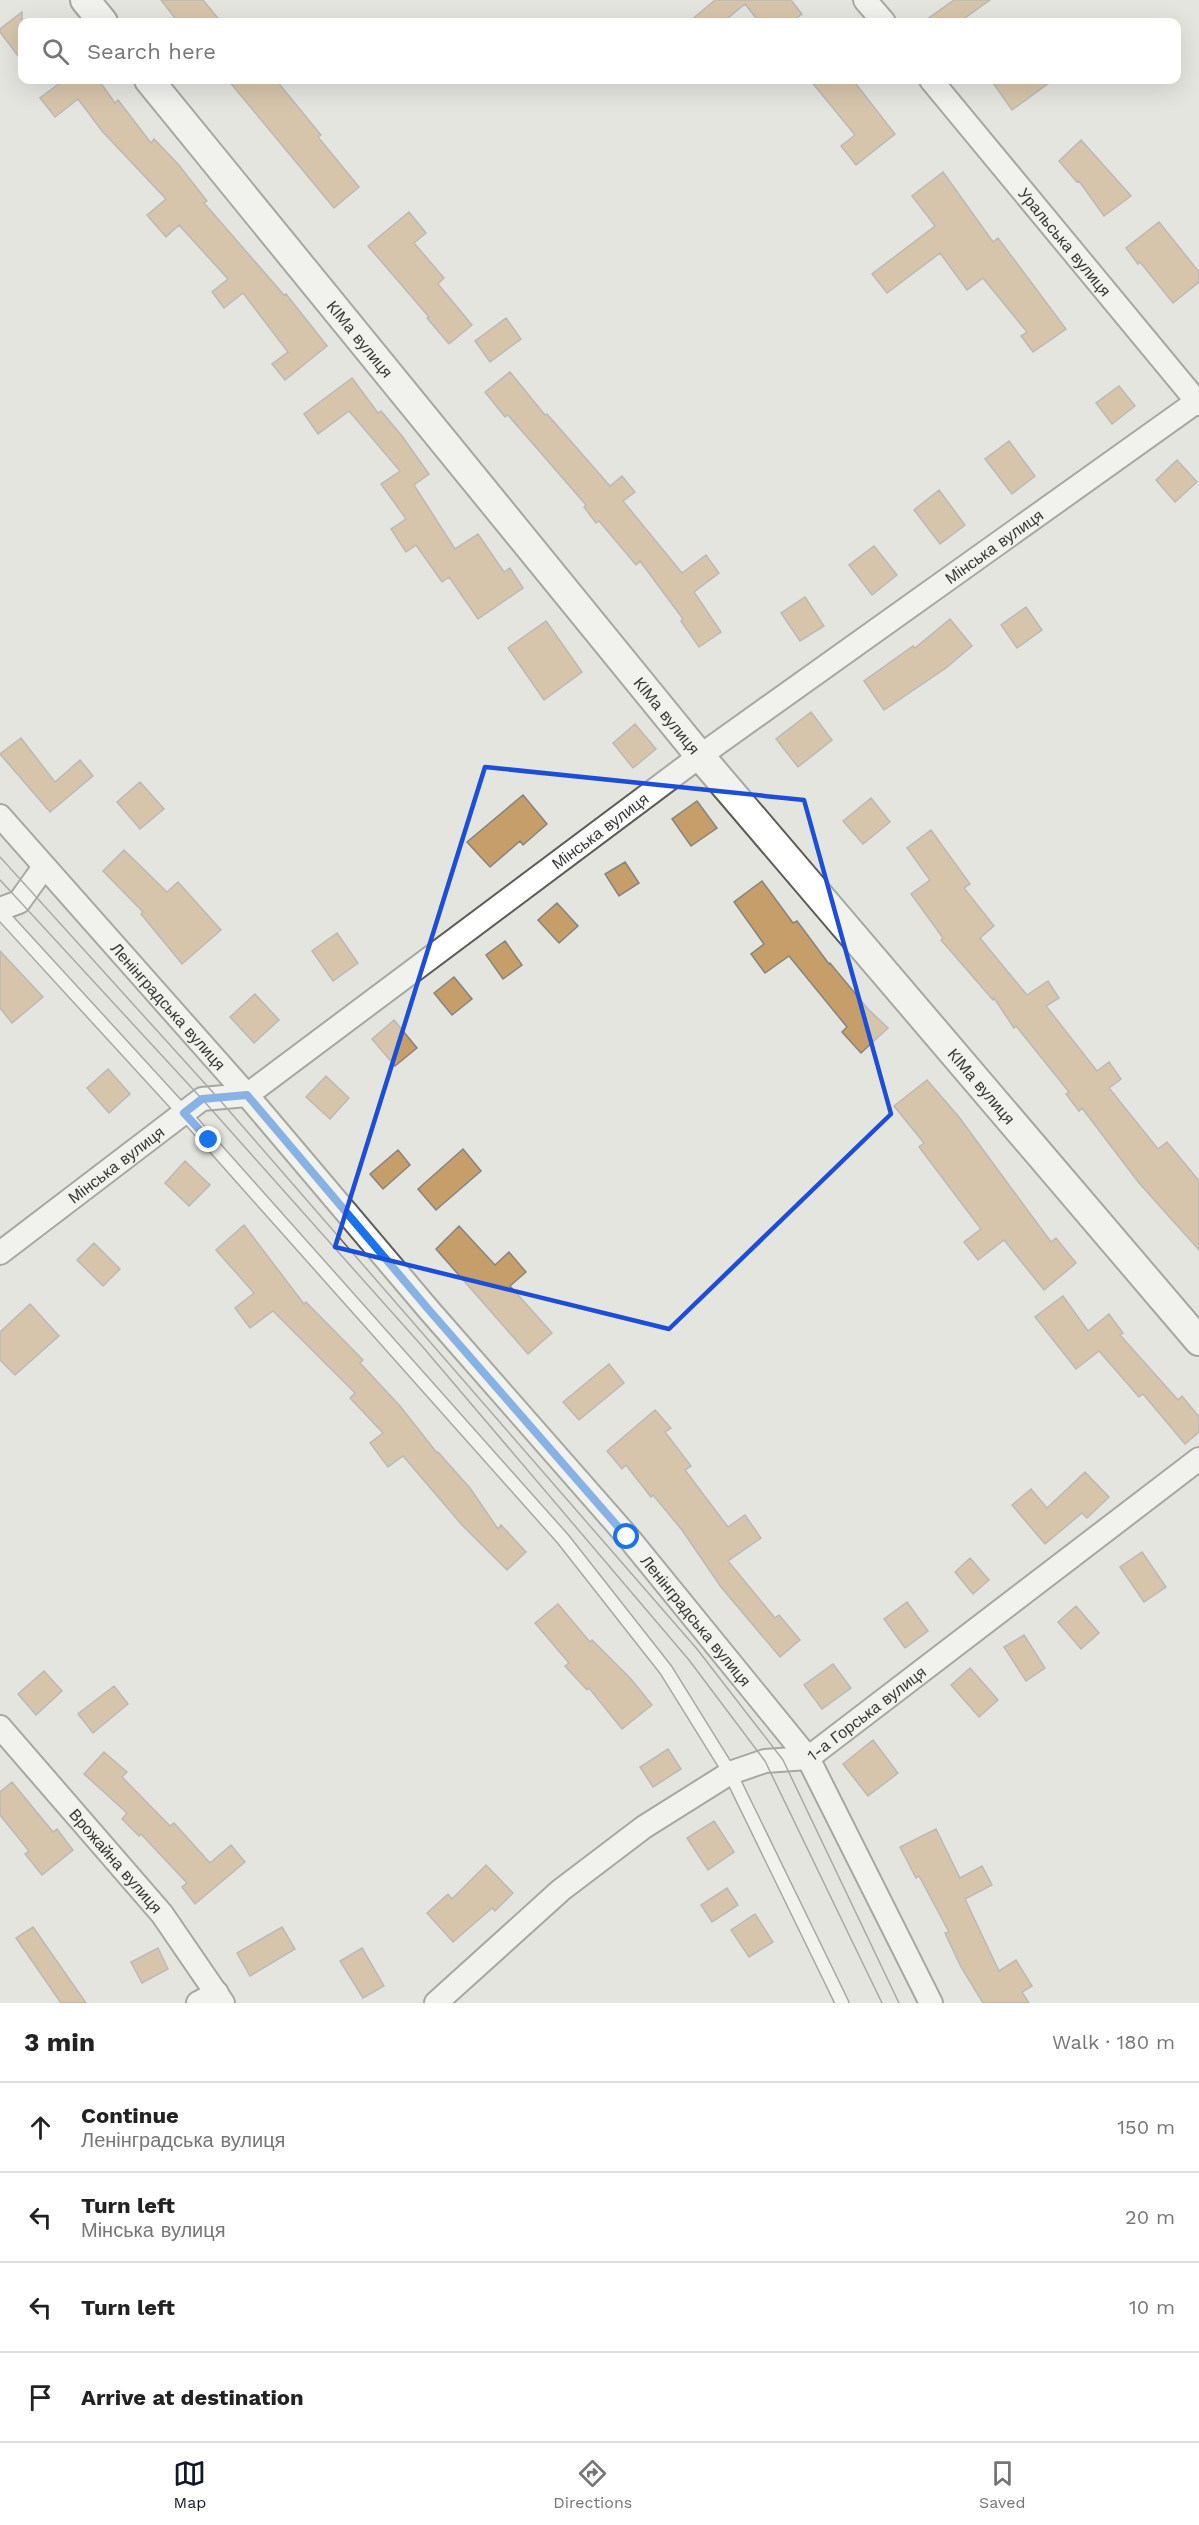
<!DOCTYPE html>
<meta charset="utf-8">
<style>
:root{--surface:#fff;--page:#f2f2f2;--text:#222;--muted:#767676;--line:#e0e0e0;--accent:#111827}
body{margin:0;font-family:"Work Sans",sans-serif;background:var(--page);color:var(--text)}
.stop{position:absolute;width:18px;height:18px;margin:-14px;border:4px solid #1a73e8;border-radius:50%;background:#fff}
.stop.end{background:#1a73e8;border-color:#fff;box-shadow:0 2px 6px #0008}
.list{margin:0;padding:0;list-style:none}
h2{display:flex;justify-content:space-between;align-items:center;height:78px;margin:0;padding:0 24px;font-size:26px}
h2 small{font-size:20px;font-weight:400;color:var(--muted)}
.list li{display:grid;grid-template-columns:39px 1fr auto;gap:18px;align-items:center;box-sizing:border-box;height:90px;padding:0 24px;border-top:2px solid var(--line)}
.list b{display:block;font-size:22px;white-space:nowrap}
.list p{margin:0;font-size:20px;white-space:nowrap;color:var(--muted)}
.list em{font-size:20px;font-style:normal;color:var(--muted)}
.icon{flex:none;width:33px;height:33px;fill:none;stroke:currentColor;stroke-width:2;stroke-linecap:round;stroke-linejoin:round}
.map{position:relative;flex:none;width:1199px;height:2003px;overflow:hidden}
.search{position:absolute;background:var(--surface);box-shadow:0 6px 24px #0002;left:18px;right:18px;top:18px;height:66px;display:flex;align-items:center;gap:15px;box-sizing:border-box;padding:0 21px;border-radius:12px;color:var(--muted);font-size:22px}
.sheet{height:438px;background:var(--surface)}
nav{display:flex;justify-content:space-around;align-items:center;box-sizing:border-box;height:84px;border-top:2px solid var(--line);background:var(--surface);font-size:16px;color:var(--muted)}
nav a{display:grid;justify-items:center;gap:3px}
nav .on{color:var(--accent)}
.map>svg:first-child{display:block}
.building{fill:#c59e6a;stroke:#868380;stroke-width:1.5}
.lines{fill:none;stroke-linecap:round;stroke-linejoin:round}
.service-casing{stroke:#5c5c58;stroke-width:15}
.minor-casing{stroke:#5c5c58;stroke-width:26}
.tertiary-casing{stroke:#5c5c58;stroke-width:32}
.service{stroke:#fff;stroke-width:12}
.minor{stroke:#fff;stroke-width:22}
.tertiary{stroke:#fff;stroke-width:28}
.tram{stroke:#5e5e5c;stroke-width:1.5}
.route{stroke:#1a73e8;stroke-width:8}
.marked{fill:none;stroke:#1d4ed8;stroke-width:4.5;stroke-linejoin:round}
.labels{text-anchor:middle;stroke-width:6;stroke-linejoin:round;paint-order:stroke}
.street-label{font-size:16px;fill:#363634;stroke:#f3f3ee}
</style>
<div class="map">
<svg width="1199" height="2003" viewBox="0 0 1199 2003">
<rect width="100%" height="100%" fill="#e5e5e0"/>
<!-- building -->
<path class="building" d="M 161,0 L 203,0 L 221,22 L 178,22 Z
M 715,0 L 791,0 L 802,14 L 791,22 L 759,22 L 745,4 L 723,22 L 689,22 Z
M 954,0 L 990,0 L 959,22 L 923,22 Z
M 22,12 L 22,61 L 0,32 L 0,29 Z
M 64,80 L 104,80 L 100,82 L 115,103 L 118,100 L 151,143 L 154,139 L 178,164 L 207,201 L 204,203 L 284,295 L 286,294 L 327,346 L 285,380 L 272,364 L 288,352 L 243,293 L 224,308 L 212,292 L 228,279 L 179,225 L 166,237 L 147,215 L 166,199 L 102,131 L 78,99 L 55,117 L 40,98 Z
M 228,80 L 276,80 L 321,135 L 318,137 L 359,187 L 334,208 Z
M 810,80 L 853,80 L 895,134 L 856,165 L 841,146 L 855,135 Z
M 991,80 L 1053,80 L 1012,110 Z
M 1081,140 L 1131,196 L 1104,216 L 1079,181 L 1077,182 L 1059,161 Z
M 943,172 L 993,242 L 998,238 L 1066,329 L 1033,352 L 1021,336 L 1027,332 L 983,278 L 967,290 L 940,253 L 887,293 L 872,274 L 935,226 L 912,196 Z
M 409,212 L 426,233 L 414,243 L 444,278 L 438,284 L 472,325 L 449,344 L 427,318 L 429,317 L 368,246 Z
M 1159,222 L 1199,272 L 1199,282 L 1173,303 L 1140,262 L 1138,264 L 1126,248 Z
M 506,318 L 521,339 L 490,362 L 475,341 Z
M 510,372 L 545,415 L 547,414 L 610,486 L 622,476 L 635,492 L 623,501 L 682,573 L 706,555 L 719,573 L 694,592 L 721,632 L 699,647 L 681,621 L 683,619 L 640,561 L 636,565 L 599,521 L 596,523 L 584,507 L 586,505 L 508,415 L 505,417 L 485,392 Z
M 352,378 L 378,413 L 381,411 L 402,436 L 429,474 L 414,485 L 455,549 L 478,534 L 504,572 L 510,568 L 523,588 L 478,619 L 449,577 L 442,582 L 416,545 L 406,552 L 391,529 L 406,519 L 381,484 L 400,471 L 349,411 L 318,434 L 304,414 Z
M 1119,386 L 1135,406 L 1112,424 L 1096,403 Z
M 1009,441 L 1035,476 L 1012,494 L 985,459 Z
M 1177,460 L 1197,482 L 1175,502 L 1156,480 Z
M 939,490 L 965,525 L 940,544 L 914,510 Z
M 874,546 L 897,575 L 872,595 L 849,565 Z
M 805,597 L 824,626 L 800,641 L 781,613 Z
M 1026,607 L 1042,630 L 1017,648 L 1001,625 Z
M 950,619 L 972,646 L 946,668 L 884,710 L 864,681 L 913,646 L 915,648 Z
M 546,621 L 582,672 L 544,700 L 508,648 Z
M 811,712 L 832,740 L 798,767 L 776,739 Z
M 635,724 L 656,749 L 633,768 L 613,743 Z
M 21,738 L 55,782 L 80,760 L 93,776 L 50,812 L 0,754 Z
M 140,782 L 164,809 L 140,829 L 117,802 Z
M 523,795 L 547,824 L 523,845 L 520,841 L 490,867 L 467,842 Z
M 871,798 L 890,822 L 863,844 L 843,821 Z
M 697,801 L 717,828 L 691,846 L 672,819 Z
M 931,830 L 970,884 L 964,888 L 994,926 L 980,938 L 1027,995 L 1048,981 L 1059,998 L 1046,1006 L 1097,1071 L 1109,1062 L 1121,1079 L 1109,1088 L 1158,1149 L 1167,1142 L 1199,1181 L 1199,1250 L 1139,1183 L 1082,1108 L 1079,1111 L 1066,1094 L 1069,1092 L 1016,1026 L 1014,1028 L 994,998 L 993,1000 L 941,940 L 943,938 L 911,894 L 930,880 L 907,848 Z
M 124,850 L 167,892 L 178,882 L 221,930 L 182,964 L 141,914 L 143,912 L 103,871 Z
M 625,862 L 639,883 L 619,896 L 605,874 Z
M 762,881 L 793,923 L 797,921 L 829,964 L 830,963 L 868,1009 L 888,1028 L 861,1053 L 842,1032 L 847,1027 L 789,956 L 765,973 L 751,954 L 764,944 L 734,902 Z
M 557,903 L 578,926 L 559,943 L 538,920 Z
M 337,933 L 358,963 L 333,981 L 312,951 Z
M 505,941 L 522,965 L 503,979 L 486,955 Z
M 0,951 L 43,997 L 12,1023 L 0,1008 Z
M 454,977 L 472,999 L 452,1015 L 434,993 Z
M 255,994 L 279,1020 L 254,1043 L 230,1017 Z
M 394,1020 L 417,1048 L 395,1066 L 372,1039 Z
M 108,1069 L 130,1094 L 109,1113 L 87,1088 Z
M 326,1076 L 349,1098 L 330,1119 L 306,1097 Z
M 927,1080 L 959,1117 L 1051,1242 L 1056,1238 L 1076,1263 L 1044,1290 L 1004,1240 L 978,1260 L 964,1242 L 981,1229 L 919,1147 L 924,1143 L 894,1106 Z
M 463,1149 L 481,1171 L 436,1210 L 418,1189 Z
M 398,1150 L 410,1165 L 383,1189 L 370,1174 Z
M 185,1161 L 210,1185 L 189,1206 L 165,1183 Z
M 244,1225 L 304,1304 L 306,1302 L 363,1360 L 360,1363 L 400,1406 L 437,1453 L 438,1452 L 470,1488 L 498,1529 L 501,1525 L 526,1552 L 507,1570 L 462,1525 L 403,1456 L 388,1467 L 370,1443 L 383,1433 L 350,1398 L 355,1393 L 273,1311 L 250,1328 L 235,1308 L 254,1293 L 216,1250 Z
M 459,1226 L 495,1265 L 509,1252 L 526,1272 L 510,1286 L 552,1333 L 528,1354 L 436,1249 Z
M 94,1243 L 120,1269 L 103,1286 L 77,1260 Z
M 1063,1296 L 1088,1331 L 1109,1314 L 1123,1333 L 1120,1335 L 1178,1400 L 1182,1396 L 1199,1417 L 1199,1432 L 1185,1444 L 1143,1394 L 1139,1397 L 1099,1351 L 1076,1369 L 1035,1317 Z
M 30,1304 L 59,1336 L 15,1375 L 0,1360 L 0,1332 Z
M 609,1364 L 624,1383 L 579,1420 L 563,1402 Z
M 655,1410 L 671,1428 L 665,1432 L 691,1466 L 685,1470 L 728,1527 L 745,1515 L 761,1538 L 728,1561 L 775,1618 L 779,1615 L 800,1640 L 780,1657 L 721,1587 L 682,1530 L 653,1495 L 651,1497 L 626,1465 L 622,1469 L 607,1451 Z
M 1085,1472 L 1109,1497 L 1087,1518 L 1082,1513 L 1045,1544 L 1012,1505 L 1031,1489 L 1047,1508 Z
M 1142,1552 L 1166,1587 L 1144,1602 L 1120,1567 Z
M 970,1558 L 989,1580 L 973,1594 L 955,1572 Z
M 907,1602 L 928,1631 L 905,1648 L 884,1619 Z
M 558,1604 L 590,1642 L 592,1640 L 631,1679 L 652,1705 L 622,1729 L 589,1688 L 587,1690 L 565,1666 L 569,1663 L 535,1623 Z
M 1076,1606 L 1099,1633 L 1081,1649 L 1058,1622 Z
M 1024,1635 L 1045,1668 L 1026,1681 L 1004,1647 Z
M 833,1664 L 851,1688 L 822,1709 L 804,1685 Z
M 970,1668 L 998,1700 L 979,1717 L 951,1685 Z
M 44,1671 L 62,1691 L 36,1715 L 18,1694 Z
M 114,1686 L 128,1704 L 93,1733 L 78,1714 Z
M 873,1740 L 898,1773 L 868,1796 L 843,1764 Z
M 668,1749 L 681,1769 L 653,1787 L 640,1767 Z
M 104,1752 L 127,1772 L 122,1777 L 170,1826 L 174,1823 L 210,1863 L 231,1845 L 245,1862 L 195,1904 L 182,1887 L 187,1883 L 141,1834 L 139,1836 L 122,1819 L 127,1813 L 84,1774 Z
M 12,1782 L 53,1832 L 57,1829 L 73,1850 L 42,1875 L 25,1854 L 29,1851 L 0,1815 L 0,1792 Z
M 714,1821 L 734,1852 L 708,1870 L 687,1838 Z
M 936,1829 L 960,1878 L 982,1866 L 992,1885 L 965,1899 L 999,1971 L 1016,1960 L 1032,1986 L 1022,1992 L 1029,2003 L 983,2003 L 961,1967 L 945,1933 L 949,1932 L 919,1876 L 916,1878 L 900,1847 Z
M 486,1865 L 513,1893 L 495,1911 L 492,1908 L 453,1942 L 427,1913 L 448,1894 L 452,1899 Z
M 727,1888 L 738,1905 L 712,1922 L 701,1905 Z
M 755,1914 L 773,1942 L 749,1957 L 731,1930 Z
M 33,1927 L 86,2003 L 61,2003 L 16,1938 Z
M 282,1927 L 295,1949 L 250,1976 L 237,1953 Z
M 158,1948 L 168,1969 L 142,1983 L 131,1962 Z
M 362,1948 L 384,1986 L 363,1998 L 340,1961 Z"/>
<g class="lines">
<!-- service casing -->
<g class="service-casing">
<path id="service" d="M 0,912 L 184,1113 L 563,1539 L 666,1670 L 730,1773 L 842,2003"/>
</g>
<!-- minor casing -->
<g class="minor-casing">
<g id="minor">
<path d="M 865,0 L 884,22"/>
<path id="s1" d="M 931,80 L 1199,404"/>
<path id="s2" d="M 0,816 L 247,1095 L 429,1310 L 628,1537 L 808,1758 L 931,2003"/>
<path d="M 0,909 L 19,902 L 44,867"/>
<path id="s3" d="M 0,1253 L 202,1099 L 247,1095 L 700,756 L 1199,400"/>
<path id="s4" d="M 0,1727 L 162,1914 L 223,2003"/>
<path d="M 198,2003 L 217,1993"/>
<path id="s5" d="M 436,2003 L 561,1890 L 644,1827 L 730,1773 L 765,1761 L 808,1758 L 1199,1459"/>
</g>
</g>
<!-- tertiary casing -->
<g class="tertiary-casing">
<g id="tertiary">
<path d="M 85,0 L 103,22"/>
<path id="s6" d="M 149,80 L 700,756 L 1199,1341"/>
</g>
</g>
<!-- service -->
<use href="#service" class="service"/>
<!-- minor -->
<use href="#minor" class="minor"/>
<!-- tertiary -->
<use href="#tertiary" class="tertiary"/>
<!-- tram -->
<path class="tram" d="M 0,857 L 218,1098 L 697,1649 L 783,1760 L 899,2003
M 0,880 L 202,1099 L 422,1346 L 689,1660 L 765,1761 L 882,2003"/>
</g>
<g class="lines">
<!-- route -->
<path class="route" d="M 209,1140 L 184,1113 L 202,1099 L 247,1095 L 429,1310 L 627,1537"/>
</g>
<!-- marked area -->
<path d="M0 0H1199V2003H0ZM 485,767 L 804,800 L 891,1114 L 669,1329 L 335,1247 Z" fill="#e5e5e0" fill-opacity=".55" fill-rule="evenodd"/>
<path class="marked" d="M 485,767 L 804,800 L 891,1114 L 669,1329 L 335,1247 Z"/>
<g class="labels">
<!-- street labels -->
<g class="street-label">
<text dy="6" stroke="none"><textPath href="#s1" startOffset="210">Уральська вулиця</textPath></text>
<text dy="6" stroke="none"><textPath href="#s6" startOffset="334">КІМа вулиця</textPath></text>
<text dy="6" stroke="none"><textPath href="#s3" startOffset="1226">Мінська вулиця</textPath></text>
<text dy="6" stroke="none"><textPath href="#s6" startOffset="820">КІМа вулиця</textPath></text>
<text dy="6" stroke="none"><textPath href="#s3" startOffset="740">Мінська вулиця</textPath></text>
<text dy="6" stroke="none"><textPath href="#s2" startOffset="254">Ленінградська вулиця</textPath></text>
<text dy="6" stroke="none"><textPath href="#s6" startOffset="1306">КІМа вулиця</textPath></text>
<text dy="6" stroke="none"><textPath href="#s3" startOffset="146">Мінська вулиця</textPath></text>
<text dy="6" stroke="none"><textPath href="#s2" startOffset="1064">Ленінградська вулиця</textPath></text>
<text dy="6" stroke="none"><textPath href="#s5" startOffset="528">1-а Горська вулиця</textPath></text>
<text dy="6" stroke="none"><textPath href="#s4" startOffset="177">Врожайна вулиця</textPath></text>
</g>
</g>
</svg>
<div class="stop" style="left:627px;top:1537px"></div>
<div class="stop end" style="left:209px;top:1140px"></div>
<div class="search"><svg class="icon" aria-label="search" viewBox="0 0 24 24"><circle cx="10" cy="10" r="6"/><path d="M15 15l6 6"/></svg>Search here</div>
</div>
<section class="sheet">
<h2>3 min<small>Walk · 180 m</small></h2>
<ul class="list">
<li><svg class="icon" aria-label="ahead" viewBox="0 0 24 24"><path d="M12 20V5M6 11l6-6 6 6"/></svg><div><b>Continue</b><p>Ленінградська вулиця</p></div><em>150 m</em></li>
<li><svg class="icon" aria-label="left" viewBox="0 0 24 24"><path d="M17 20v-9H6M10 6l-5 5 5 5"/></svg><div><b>Turn left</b><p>Мінська вулиця</p></div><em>20 m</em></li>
<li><svg class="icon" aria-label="left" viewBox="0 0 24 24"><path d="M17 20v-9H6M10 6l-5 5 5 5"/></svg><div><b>Turn left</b></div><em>10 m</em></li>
<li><svg class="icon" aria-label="arrive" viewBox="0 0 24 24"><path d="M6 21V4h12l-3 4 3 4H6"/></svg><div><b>Arrive at destination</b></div></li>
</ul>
</section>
<nav>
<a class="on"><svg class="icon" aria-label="map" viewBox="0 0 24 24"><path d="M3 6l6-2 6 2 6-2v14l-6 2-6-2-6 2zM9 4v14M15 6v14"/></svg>Map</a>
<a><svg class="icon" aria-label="directions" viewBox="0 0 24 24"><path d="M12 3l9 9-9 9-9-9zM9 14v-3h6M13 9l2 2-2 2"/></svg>Directions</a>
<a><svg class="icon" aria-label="saved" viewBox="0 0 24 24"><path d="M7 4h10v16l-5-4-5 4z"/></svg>Saved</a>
</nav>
